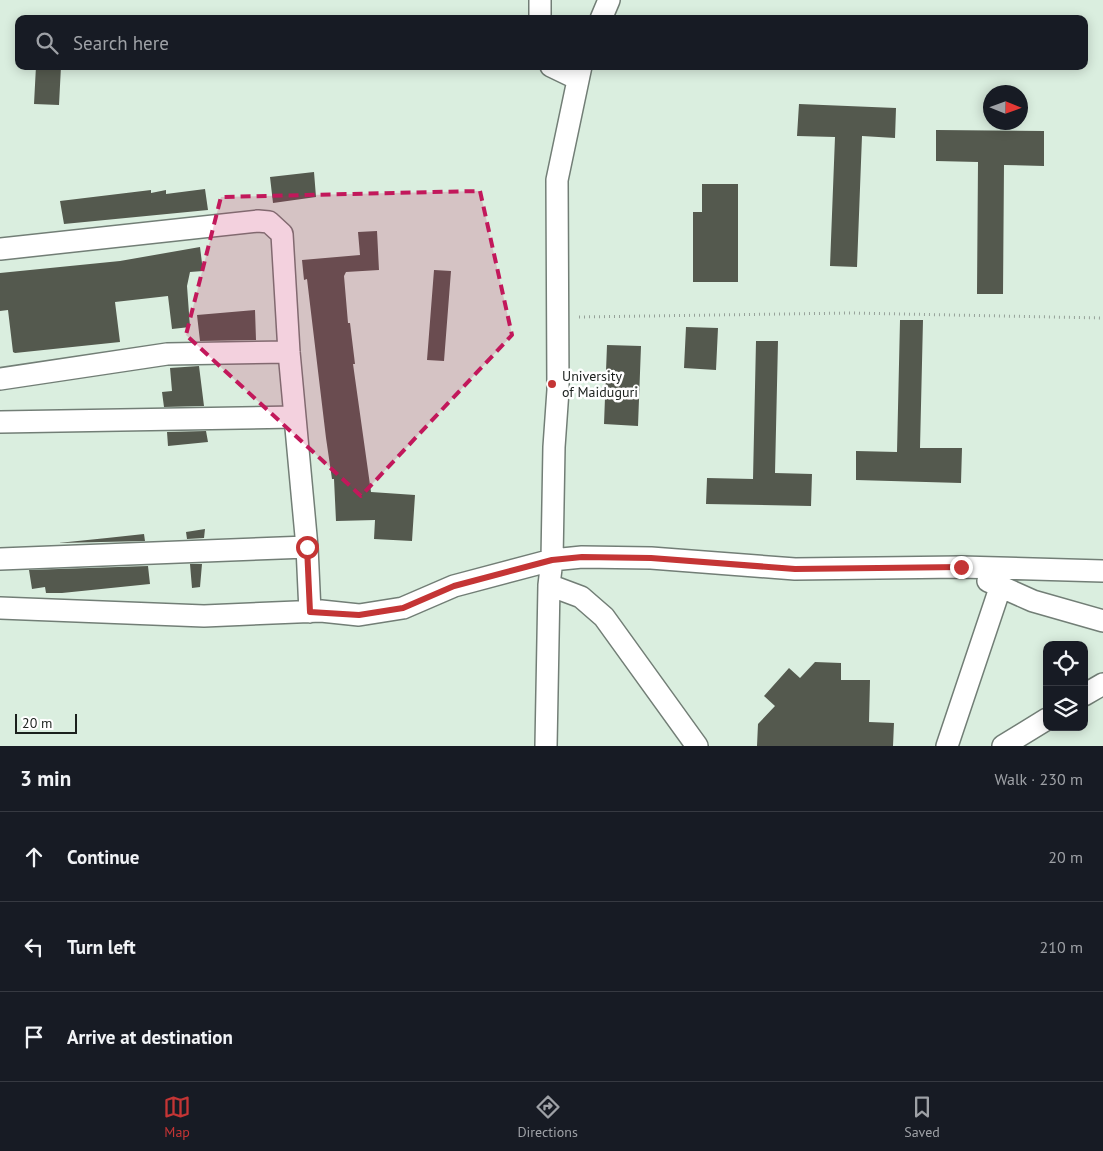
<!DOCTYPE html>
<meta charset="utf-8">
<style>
:root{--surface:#171b24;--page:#20242c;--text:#f1f3f6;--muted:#9ea1a6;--line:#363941;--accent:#c43535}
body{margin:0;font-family:"PT Sans",sans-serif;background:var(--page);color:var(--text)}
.controls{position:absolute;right:15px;bottom:15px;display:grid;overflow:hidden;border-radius:10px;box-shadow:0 2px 12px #0003}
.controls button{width:45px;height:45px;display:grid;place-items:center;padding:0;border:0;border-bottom:1px solid var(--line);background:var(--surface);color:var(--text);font:25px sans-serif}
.compass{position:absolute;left:983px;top:85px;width:45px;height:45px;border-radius:50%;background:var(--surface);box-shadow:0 2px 12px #0003;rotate:91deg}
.scale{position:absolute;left:15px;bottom:12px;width:62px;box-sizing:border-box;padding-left:5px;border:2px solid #1b201d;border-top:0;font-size:14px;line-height:18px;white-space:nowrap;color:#1b201d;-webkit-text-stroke:4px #fff;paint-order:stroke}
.stop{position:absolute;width:15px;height:15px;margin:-11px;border:4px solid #c43535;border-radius:50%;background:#fff}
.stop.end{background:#c43535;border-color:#fff;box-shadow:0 1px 5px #0008}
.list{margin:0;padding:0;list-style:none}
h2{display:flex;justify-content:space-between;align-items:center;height:65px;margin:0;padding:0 20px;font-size:21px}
h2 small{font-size:16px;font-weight:400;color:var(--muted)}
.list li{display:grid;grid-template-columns:32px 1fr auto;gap:15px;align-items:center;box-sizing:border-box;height:90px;padding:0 20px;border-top:1px solid var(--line)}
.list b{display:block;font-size:19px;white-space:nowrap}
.list em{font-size:16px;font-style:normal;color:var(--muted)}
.icon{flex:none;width:28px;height:28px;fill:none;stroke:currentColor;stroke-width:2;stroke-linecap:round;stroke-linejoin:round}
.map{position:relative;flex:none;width:1103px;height:746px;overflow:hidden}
.search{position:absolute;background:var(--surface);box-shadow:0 2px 12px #0003;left:15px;right:15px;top:15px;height:55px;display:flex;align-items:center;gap:12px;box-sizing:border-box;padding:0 18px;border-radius:10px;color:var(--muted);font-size:19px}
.sheet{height:335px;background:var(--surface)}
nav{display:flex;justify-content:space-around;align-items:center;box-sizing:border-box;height:70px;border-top:1px solid var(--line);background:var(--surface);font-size:14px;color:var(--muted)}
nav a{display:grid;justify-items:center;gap:2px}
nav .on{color:var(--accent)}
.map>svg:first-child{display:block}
.built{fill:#daeedf;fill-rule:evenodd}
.building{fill:#54594e}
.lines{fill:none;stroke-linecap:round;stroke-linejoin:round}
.minor-casing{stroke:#727e76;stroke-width:24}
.path{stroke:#96a199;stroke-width:3;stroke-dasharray:1 4;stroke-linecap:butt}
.minor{stroke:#fff;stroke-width:21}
.route{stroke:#c43535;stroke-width:6}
.marked{fill:#c2185b;fill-opacity:0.2;stroke:#c2185b;stroke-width:4;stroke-dasharray:10 6;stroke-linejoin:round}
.poi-dot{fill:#c43535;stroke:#fff;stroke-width:2}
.labels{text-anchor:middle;stroke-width:5;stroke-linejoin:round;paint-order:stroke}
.poi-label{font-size:14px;fill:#1b201d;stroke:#fff;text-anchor:start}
</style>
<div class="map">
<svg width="1103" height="746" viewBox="0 0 1103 746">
<rect width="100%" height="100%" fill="#ecfaf0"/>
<!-- built -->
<path class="built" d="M 0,0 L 1103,0 L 1103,746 L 0,746 ZM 19,19 L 1084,19 L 1084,66 L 19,66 ZM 990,92 L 1020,92 L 1020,122 L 990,122 ZM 1047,645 L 1084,645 L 1084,727 L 1047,727 Z"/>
<!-- building -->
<path class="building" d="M 36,66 L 61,66 L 59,105 L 34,104 Z
M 799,104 L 896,108 L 895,138 L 862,136 L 857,267 L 830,266 L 835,137 L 797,136 Z
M 936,130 L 1044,131 L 1044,166 L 1004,165 L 1003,294 L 977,294 L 978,162 L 936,161 Z
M 314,172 L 316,197 L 273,203 L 270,177 Z
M 702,184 L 738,184 L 738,282 L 693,282 L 693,212 L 702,212 Z
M 205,189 L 208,210 L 64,224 L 60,201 L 151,190 L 151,193 L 166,190 L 166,194 Z
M 377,231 L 379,270 L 346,272 L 344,276 L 348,323 L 350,323 L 355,364 L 353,364 L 371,492 L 415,495 L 412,541 L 374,539 L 375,520 L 336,521 L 334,479 L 332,479 L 326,438 L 307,279 L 304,280 L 302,260 L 360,255 L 358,232 Z
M 200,247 L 203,271 L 190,272 L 187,286 L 190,327 L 172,329 L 168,296 L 115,302 L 120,342 L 15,353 L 13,352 L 8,310 L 0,311 L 0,273 L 120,261 Z
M 434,270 L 451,271 L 444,361 L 427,360 Z
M 255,310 L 256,340 L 200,341 L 197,315 Z
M 900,320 L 923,320 L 920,448 L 962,448 L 961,483 L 856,480 L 856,451 L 897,452 Z
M 686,327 L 718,328 L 716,370 L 684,368 Z
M 756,341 L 778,341 L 775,473 L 812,474 L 811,506 L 706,504 L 707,478 L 753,479 Z
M 607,345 L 641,346 L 638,426 L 604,424 Z
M 199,366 L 204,406 L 164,407 L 162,392 L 172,391 L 170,368 Z
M 206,431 L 208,442 L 168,446 L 167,432 Z
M 205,529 L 204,538 L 187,539 L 186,532 Z
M 144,534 L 145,541 L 58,543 L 107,538 Z
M 190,564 L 202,564 L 200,587 L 192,588 Z
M 148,566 L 150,584 L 62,593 L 46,593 L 45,587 L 32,589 L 29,570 Z
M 815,662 L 841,663 L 841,680 L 870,680 L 869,722 L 894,723 L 893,746 L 757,746 L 758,724 L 775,706 L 764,696 L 789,668 L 800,678 Z"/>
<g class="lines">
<!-- minor casing -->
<g class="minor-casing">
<path id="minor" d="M 540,0 L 540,19
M 601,19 L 609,0
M 551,66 L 578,79
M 0,249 L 258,221 L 269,222 L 282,234 L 289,352 L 307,547 L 310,612
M 0,379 L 167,354 L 289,352
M 0,422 L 295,417
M 0,559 L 307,547
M 988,581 L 1033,601 L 1103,621
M 549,585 L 581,597 L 604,617 L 697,746
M 0,608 L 204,616 L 321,611 L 359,615 L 403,608 L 454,586 L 552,560 L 582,557 L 651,558 L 795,569 L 961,567 L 1103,571
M 1084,695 L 1103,684
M 546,746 L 549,585 L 552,560 L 554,447 L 558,390 L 557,180 L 581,66
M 947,746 L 1000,588
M 1003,746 L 1047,719"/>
</g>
<!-- path -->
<path class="path" d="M 579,317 L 851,313 L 1103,318"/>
<!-- minor -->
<use href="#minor" class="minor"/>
</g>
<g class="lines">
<!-- route -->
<path class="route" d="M 307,547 L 310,612 L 359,615 L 403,608 L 454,586 L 552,560 L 582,557 L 651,558 L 795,569 L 961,567"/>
</g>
<!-- marked area -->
<path class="marked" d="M 480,191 L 512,335 L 361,496 L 186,335 L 221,197 Z"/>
<!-- markers -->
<circle class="poi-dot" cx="552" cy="384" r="5"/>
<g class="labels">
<!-- poi labels -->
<g class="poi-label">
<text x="562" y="381">University<tspan x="562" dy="16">of Maiduguri</tspan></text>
</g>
</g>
</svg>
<div class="controls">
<button><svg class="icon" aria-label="locate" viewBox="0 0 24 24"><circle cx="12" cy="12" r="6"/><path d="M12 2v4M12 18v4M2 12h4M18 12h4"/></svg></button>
<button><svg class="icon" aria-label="layers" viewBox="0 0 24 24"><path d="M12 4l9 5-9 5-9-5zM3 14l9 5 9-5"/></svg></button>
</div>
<svg class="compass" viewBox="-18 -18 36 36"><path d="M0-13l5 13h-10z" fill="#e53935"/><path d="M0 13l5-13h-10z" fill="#9ea1a6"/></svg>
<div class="scale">20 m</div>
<div class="stop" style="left:307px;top:547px"></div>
<div class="stop end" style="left:961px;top:567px"></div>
<div class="search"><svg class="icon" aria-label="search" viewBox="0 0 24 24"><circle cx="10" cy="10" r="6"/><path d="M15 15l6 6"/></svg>Search here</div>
</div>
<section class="sheet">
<h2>3 min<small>Walk · 230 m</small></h2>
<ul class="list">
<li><svg class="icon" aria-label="ahead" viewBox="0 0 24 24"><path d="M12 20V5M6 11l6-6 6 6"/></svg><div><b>Continue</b></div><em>20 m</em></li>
<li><svg class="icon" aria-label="left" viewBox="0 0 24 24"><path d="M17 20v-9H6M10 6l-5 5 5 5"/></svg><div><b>Turn left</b></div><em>210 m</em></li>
<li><svg class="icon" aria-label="arrive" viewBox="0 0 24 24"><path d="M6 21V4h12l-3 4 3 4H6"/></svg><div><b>Arrive at destination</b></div></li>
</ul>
</section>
<nav>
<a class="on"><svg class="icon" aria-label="map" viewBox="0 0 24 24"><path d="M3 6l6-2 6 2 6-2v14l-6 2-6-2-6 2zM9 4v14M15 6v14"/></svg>Map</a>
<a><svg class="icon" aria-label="directions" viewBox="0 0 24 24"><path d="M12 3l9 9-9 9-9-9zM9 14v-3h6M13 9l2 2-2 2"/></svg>Directions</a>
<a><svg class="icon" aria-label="saved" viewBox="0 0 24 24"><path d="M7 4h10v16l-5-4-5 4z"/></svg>Saved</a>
</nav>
